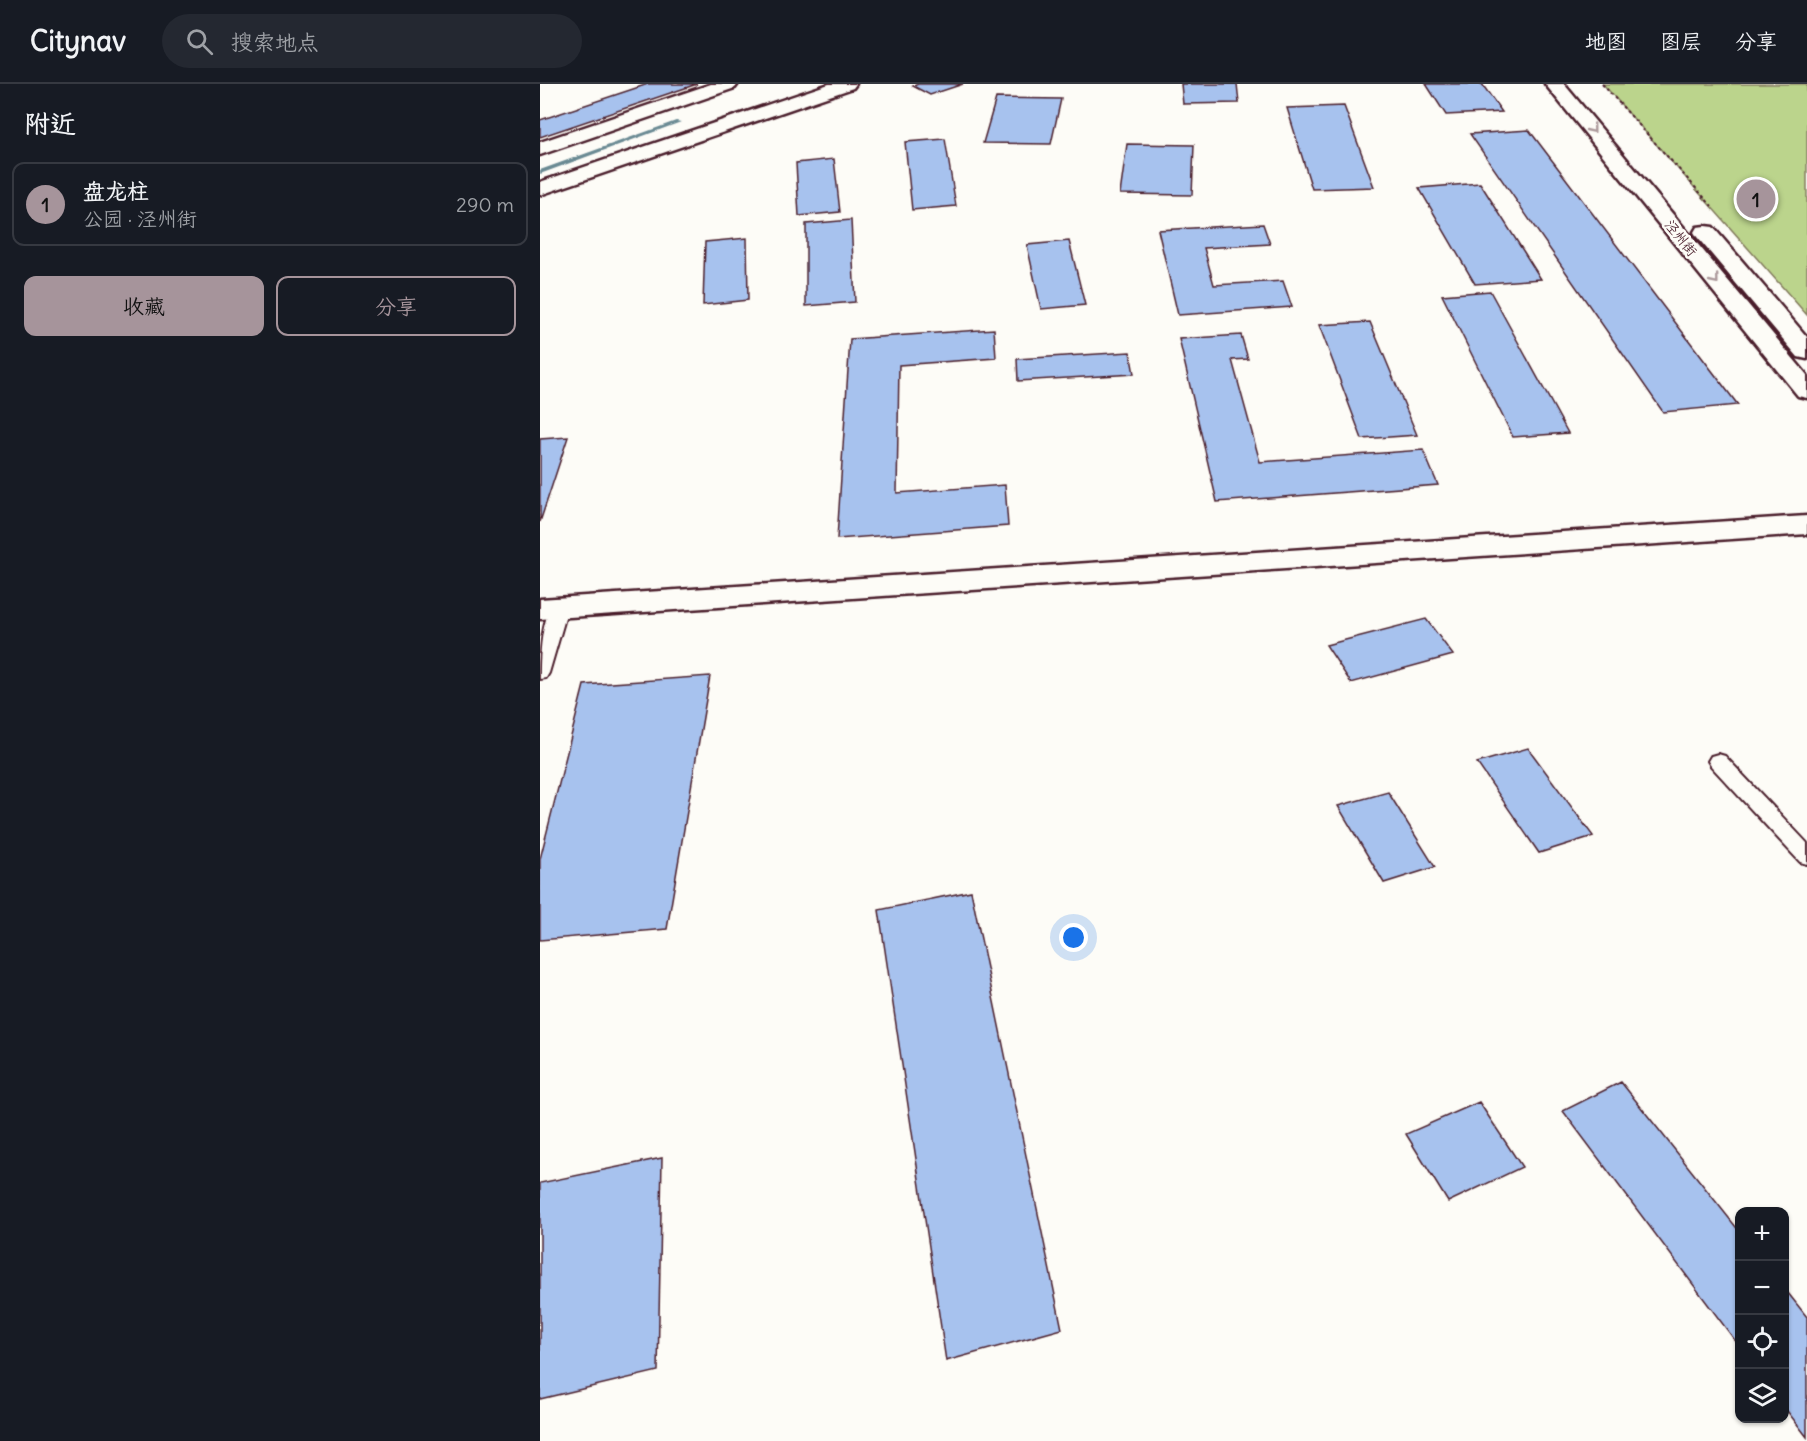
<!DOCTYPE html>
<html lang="zh">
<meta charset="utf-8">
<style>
:root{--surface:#171b24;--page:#242831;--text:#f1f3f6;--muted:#9ea1a6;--line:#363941;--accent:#a6949b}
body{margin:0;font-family:Delius,"LXGW WenKai TC",sans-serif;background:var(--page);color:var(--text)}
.controls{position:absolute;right:18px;bottom:18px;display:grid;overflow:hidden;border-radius:12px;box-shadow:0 2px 4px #0004}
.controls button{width:54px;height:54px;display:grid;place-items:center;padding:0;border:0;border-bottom:2px solid var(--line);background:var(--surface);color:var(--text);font:30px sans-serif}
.you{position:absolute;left:534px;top:854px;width:21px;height:21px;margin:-15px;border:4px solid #fff;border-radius:50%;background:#1a73e8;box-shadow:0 0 0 9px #1a73e833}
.badge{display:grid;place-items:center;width:39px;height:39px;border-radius:50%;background:var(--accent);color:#111;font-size:20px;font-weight:700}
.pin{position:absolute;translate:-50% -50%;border:3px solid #fff;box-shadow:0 2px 6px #0006}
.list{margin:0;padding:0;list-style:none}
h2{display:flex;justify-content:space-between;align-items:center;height:78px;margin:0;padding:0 24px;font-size:26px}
h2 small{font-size:20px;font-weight:400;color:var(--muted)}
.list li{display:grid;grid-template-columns:39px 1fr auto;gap:18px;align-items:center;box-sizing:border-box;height:84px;margin:0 12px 12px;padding:0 12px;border:2px solid var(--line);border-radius:12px}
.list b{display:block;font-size:22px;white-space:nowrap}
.list p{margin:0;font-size:20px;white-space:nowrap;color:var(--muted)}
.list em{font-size:20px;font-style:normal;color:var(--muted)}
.actions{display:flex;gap:12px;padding:18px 24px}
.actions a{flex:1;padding:14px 0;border:2px solid var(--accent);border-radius:12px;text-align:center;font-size:21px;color:var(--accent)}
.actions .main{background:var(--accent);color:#111}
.icon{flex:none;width:33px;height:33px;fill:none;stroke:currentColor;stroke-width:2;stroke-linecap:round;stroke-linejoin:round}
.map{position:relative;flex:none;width:1267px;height:1357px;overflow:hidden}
header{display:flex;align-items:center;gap:36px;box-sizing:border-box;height:84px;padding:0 30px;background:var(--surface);border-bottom:2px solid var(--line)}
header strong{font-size:28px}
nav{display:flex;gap:33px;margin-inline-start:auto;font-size:21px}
.search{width:420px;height:54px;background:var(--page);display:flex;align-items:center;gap:15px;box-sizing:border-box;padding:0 21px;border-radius:33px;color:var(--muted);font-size:22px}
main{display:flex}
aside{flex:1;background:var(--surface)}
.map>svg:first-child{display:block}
.green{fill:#bbd48c;stroke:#827a5c;stroke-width:1.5}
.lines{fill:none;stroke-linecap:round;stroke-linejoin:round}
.stream{fill:#6a8a93;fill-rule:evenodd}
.building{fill:#a7c2ee;stroke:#4a1f2b;stroke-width:1.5}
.lane-casing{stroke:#4a1f2b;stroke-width:4}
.street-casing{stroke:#4a1f2b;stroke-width:5}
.secondary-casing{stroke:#4a1f2b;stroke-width:5}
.path{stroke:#4a1f2b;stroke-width:2;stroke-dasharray:3 3;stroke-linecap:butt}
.lane{fill:#fdfcf7;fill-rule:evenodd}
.street{fill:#fdfcf7;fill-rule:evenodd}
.secondary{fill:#fdfcf7;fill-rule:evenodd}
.oneway{stroke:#ac999b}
.labels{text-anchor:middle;stroke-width:5;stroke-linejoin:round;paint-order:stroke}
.far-street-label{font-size:14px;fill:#4a1f2b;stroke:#fdfcf7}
</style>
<header>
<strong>Citynav</strong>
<div class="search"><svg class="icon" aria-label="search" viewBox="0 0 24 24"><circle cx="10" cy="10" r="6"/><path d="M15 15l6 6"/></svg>搜索地点</div>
<nav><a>地图</a><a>图层</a><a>分享</a></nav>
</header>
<main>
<aside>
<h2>附近<small></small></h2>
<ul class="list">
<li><span class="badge">1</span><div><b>盘龙柱</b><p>公园 · 泾州街</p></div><em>290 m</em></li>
</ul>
<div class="actions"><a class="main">收藏</a><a>分享</a></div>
</aside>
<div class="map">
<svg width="1267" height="1357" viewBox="0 0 1267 1357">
<rect width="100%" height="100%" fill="#fdfcf7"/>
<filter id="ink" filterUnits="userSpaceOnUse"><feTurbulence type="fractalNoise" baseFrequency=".0167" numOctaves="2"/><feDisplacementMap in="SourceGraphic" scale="12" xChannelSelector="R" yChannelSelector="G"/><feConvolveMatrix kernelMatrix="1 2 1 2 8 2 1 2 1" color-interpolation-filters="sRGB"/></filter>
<g filter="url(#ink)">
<!-- green -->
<path class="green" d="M 1063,0 L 1267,0 L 1267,231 Z"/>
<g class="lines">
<!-- stream -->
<path class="stream" d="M 136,37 L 141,38 L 0,90 L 0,86 Z"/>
</g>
<!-- building -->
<path class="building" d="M 108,0 L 157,0 L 0,53 L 0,36 Z
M 378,0 L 423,0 L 390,11 L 373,2 Z
M 641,0 L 697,0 L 699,19 L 643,20 Z
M 886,0 L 942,0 L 962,28 L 906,31 Z
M 456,14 L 521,15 L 511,60 L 443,59 Z
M 804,22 L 834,103 L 772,105 L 747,24 Z
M 989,46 L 1198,321 L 1123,328 L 930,50 Z
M 405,55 L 416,122 L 372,126 L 365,58 Z
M 587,60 L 654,61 L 652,111 L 580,110 Z
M 294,75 L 300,128 L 259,132 L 256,79 Z
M 940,99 L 1001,195 L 935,200 L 879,104 Z
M 311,136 L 315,218 L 266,222 L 266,140 Z
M 723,140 L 730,160 L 664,164 L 674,201 L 743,197 L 752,223 L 638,231 L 618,146 Z
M 207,154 L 208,216 L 163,221 L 165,158 Z
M 529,157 L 545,221 L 501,225 L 487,161 Z
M 950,207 L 1028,349 L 973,353 L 902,211 Z
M 830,238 L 877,351 L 822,355 L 779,241 Z
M 454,245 L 456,274 L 359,281 L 357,409 L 465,401 L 468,442 L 297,455 L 310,255 Z
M 701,251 L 708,275 L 692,276 L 720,378 L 883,366 L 898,401 L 677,418 L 639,255 Z
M 590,268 L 594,290 L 478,297 L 477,275 Z
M 28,353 L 0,438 L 0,355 Z
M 886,535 L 913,571 L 811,599 L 786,561 Z
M 170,592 L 127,845 L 0,856 L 0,775 L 44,601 Z
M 988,664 L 1053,752 L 999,769 L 937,679 Z
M 848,708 L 895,783 L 844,799 L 798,722 Z
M 431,807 L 522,1245 L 406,1277 L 339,826 Z
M 1081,998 L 1200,1148 L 1200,1263 L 1023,1027 Z
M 939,1018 L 982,1083 L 908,1118 L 866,1050 Z
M 122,1074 L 118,1287 L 0,1315 L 0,1099 Z
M 1244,1204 L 1267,1233 L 1267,1353 L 1244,1323 Z"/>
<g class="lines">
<!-- lane casing -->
<g class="lane-casing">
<path id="lane" d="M 19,518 L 28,524 L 9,589 L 6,594 L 0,595 C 0,578 0,524 19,518 Z
M 1178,670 L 1185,672 L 1267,759 L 1267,780 L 1260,778 L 1171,682 L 1168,677 L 1171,672 Z"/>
</g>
<!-- street casing -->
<g class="street-casing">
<path id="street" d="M 171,0 L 198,0 L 195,4 L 0,71 L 0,58 Z"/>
</g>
<!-- secondary casing -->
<g class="secondary-casing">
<path id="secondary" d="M 289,0 L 316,0 L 313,4 L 0,111 L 0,98 Z
M 1005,0 L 1024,0 L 1267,291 L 1267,314 L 1258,312 Z
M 1165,142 L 1173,143 L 1267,253 L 1267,275 L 1258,273 L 1157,153 L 1154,148 L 1157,143 Z
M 1267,432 L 1267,450 L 0,535 L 0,515 Z"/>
</g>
<!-- path -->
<path class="path" d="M 1062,0 L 1172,122"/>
<!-- lane -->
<use href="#lane" class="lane"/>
<!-- street -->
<use href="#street" class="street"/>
<!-- secondary -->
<use href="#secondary" class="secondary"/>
</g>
<!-- one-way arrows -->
<defs><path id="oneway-chevron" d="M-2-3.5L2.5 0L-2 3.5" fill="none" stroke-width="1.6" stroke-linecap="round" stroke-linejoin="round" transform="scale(1.5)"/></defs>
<g class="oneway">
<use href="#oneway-chevron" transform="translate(1052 45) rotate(51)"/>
<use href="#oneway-chevron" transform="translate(1175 196) rotate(51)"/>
</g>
</g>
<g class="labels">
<!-- far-street labels -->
<g class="far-street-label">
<text transform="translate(1141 154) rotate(51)" y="5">泾州街</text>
</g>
</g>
</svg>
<div class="controls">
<button>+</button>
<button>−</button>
<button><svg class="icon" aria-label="locate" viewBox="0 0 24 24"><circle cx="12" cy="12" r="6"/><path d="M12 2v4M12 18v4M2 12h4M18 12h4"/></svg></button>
<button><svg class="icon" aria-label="layers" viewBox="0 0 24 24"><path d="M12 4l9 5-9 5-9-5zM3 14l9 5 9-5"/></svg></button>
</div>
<div class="you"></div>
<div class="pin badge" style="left:1216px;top:115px">1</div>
</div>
</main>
